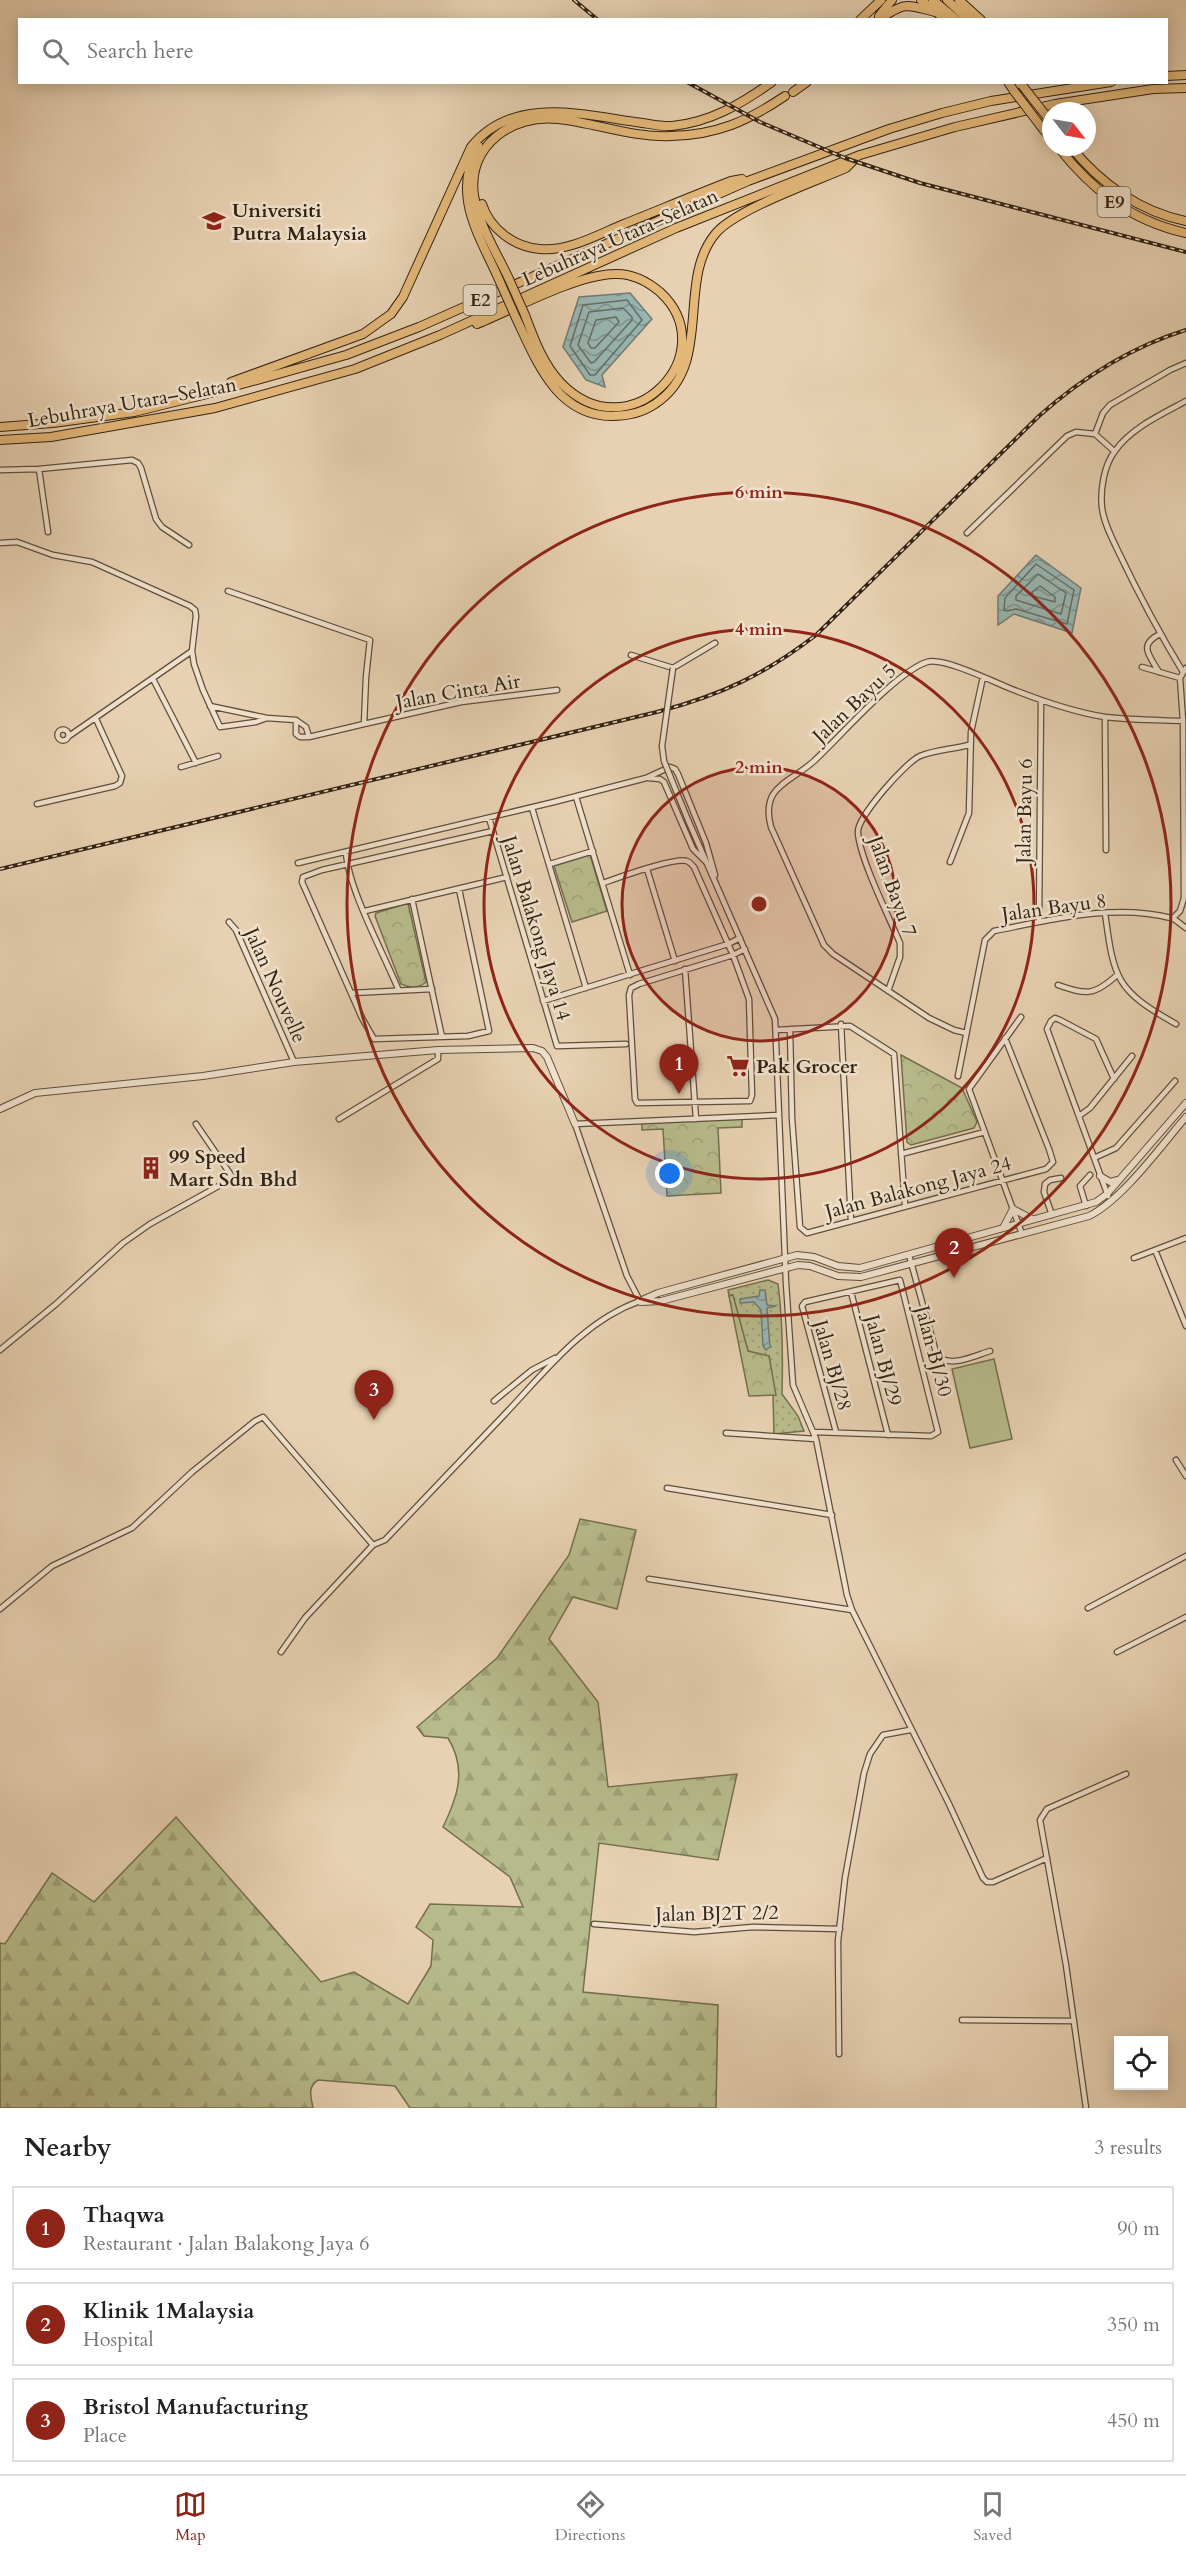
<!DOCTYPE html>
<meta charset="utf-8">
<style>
:root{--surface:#fff;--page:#f2f2f2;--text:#222;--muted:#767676;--line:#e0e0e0;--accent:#8f2418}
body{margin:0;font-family:Cardo,serif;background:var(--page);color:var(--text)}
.controls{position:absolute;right:18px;bottom:18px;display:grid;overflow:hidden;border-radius:0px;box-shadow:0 3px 15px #0003}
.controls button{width:54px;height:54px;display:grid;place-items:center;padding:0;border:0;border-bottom:2px solid var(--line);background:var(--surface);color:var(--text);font:30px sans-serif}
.compass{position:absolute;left:1042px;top:102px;width:54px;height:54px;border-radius:50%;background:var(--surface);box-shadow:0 3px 15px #0003;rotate:121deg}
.you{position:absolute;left:670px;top:1174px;width:21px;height:21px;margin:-15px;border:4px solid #fff;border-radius:50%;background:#1a73e8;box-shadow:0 0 0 9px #1a73e833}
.badge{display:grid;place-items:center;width:39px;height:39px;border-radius:50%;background:var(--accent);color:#fff;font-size:20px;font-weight:700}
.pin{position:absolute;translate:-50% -50px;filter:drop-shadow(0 2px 3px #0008)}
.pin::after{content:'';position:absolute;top:32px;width:21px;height:18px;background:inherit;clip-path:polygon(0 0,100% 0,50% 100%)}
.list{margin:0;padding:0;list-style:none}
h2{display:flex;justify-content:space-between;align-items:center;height:78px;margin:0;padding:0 24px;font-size:26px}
h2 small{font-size:20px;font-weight:400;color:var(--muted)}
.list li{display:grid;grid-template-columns:39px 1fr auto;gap:18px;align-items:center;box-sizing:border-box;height:84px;margin:0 12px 12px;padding:0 12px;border:2px solid var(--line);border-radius:0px}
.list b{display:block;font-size:22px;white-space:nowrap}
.list p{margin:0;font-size:20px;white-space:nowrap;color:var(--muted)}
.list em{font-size:20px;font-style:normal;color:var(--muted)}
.icon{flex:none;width:33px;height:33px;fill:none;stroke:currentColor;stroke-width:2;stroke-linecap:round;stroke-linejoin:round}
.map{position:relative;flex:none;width:1186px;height:2108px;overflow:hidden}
.search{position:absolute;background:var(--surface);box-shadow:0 3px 15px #0003;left:18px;right:18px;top:18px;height:66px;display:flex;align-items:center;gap:15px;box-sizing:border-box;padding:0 21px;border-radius:0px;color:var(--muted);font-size:22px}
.sheet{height:366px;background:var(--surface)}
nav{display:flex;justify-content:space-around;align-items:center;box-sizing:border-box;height:84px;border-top:2px solid var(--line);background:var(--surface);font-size:16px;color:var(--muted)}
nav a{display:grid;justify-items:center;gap:3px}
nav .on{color:var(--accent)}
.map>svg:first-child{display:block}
.grass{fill:url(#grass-dots);stroke:#756f4e;stroke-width:1.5}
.forest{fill:url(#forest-firs);stroke:#756f4e;stroke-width:1.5}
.park{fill:url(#park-crowns);stroke:#756f4e;stroke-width:1.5}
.pitch{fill:#b7bb8b;stroke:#756f4e;stroke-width:1.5}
.water{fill:url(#water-waves);stroke:#707b73;stroke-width:1.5}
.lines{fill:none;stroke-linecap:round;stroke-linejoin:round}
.shore{stroke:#666c62;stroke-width:1.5}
.minor-casing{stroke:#604e3a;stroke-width:7}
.tertiary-casing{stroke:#604e3a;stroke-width:8}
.motorway-casing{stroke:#332312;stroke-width:10}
.minor{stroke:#efe1cd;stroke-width:4.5}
.tertiary{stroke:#efe1cd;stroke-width:6}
.motorway{stroke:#e4b879;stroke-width:8}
.rail-casing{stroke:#332312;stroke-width:4}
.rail{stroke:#efe1cd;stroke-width:1.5;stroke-dasharray:4.5;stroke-linecap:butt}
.minor-bridge-casing{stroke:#604e3a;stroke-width:7;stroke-linecap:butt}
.motorway-bridge-casing{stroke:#332312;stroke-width:10;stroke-linecap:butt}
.minor-bridge{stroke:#efe1cd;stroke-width:4.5}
.motorway-bridge{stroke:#e4b879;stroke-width:8}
.ring{fill:none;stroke:#8f2418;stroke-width:3}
.labels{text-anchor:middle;stroke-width:5;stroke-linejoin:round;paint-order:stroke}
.shield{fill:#efe1cd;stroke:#6b5c4a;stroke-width:1.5}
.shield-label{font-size:18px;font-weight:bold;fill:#332312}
.poi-label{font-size:20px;font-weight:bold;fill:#332312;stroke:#efe1cd;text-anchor:start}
.street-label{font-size:20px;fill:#332312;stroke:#efe1cd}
.centre{fill:#8f2418;stroke:#efe1cd;stroke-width:3}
.ring-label{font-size:18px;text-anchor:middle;font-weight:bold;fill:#8f2418;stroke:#efe1cd;stroke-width:5;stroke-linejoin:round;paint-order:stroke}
</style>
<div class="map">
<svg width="1186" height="2108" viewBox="0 0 1186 2108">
<defs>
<pattern id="grass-dots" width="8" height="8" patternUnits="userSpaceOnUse" patternTransform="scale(1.5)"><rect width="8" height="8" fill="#b7bb8b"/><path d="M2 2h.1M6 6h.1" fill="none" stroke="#9ea077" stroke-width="1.8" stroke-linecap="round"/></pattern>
<pattern id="forest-firs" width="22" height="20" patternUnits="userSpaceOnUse" patternTransform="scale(1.5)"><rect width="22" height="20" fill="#b7bb8b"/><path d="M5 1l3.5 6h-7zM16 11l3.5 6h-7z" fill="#9ea077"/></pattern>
<pattern id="park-crowns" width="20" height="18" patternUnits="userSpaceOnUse" patternTransform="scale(1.5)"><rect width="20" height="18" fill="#b7bb8b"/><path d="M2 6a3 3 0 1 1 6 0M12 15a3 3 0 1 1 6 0" fill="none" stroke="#9ea077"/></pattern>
<pattern id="water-waves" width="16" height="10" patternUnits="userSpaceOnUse" patternTransform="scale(1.5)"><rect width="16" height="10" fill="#98b6b3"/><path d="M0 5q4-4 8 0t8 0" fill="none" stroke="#7d9490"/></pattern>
</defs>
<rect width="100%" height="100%" fill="#e7d1b2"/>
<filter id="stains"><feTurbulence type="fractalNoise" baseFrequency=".00333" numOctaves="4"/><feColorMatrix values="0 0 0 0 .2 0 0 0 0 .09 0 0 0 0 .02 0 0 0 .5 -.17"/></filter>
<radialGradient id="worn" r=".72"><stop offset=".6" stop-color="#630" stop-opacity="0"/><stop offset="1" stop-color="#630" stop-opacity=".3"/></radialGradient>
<!-- grass -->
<path class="grass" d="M 768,1280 L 778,1284 C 783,1322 783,1357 782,1394 L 798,1416 L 804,1431 L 774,1434 L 773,1395 L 775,1395 L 769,1356 L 748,1352 L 732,1295 L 729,1296 L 728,1290 Z"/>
<!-- forest -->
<path class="forest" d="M 580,1519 L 636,1530 L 617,1609 L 573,1597 L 549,1639 L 598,1702 L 608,1787 L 737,1774 L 718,1860 L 599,1843 L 583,1992 L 718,2005 L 716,2108 L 410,2108 L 395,2086 L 318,2080 C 307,2087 311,2097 313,2108 L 0,2108 L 0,1943 L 5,1944 L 52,1873 L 94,1902 L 176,1817 L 321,1982 L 354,1972 L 408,2004 L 431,1966 L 433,1940 L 416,1927 L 430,1904 L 523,1907 L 510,1877 L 443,1827 C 458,1796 467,1769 448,1738 L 424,1736 L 417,1727 L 497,1658 L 569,1555 Z"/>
<!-- park -->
<path class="park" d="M 590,855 L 607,911 L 572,922 L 554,866 Z
M 408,903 L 426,982 C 418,989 410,988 401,984 L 375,916 L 376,913 Z
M 901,1055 L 962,1088 L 977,1122 L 974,1128 L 911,1145 L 907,1142 Z
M 742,1119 L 742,1127 L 718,1128 L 721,1193 L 667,1196 L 663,1129 L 642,1130 L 642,1123 Z
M 733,1295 L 748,1351 L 769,1356 L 776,1395 L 749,1396 L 729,1296 Z"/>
<!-- pitch -->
<path class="pitch" d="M 994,1359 L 1012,1439 L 970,1448 L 952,1369 Z"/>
<!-- water -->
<path class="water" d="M 630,293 L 652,319 L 602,375 L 605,387 L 586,380 L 563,347 L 579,297 Z
M 1036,555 L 1081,588 L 1072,633 L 1014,614 L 998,625 L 998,596 Z
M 760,1290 L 765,1290 L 767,1305 L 776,1306 L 767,1308 L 770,1347 L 766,1350 L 763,1346 L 761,1310 L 754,1302 L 740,1303 L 740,1299 L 759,1296 Z"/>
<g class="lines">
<!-- shore -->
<path class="shore" d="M 627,300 L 642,320 L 595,375 L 590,375 L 570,346 L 583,305 Z
M 623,308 L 632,317 L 632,320 L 594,362 L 591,363 L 578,345 L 589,312 Z
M 616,317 L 619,322 L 595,348 L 591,348 L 588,343 L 596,320 Z
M 1036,564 L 1074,590 L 1067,624 L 1016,609 L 1007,611 L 1004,610 L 1005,598 Z
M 1038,574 L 1066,593 L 1061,614 L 1016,600 L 1016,596 Z
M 1040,586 L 1055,597 L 1055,602 L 1033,596 L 1032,592 Z"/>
<!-- minor casing -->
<g class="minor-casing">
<path id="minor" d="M 1114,451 L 1095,434 L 1103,413 L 1110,405 L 1170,370 L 1186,363
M 39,469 L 48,532
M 0,470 L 39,469 L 132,460 L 138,463 L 141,468 L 156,519 L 162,527 L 189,545
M 967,533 L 1067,436 L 1076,432 L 1095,434
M 0,543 L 17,542 L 53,555 L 92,562 L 190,606 L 195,610 L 196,616 L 192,651 L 194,664 L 203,690 L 220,727 L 256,722 L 267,718
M 631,655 L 673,668 L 715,643
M 1142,667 L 1180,678
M 1159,672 C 1149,655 1138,645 1160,634
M 1183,672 C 1160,634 1139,595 1120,555 C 1113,540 1104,524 1102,508 C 1100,490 1104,465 1115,451 C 1131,428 1162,414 1186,401
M 153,679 L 196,763
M 210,706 L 267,718 L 296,720 L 306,727 L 309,737 L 364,724 L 366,677 L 370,640 L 228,591
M 1105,717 L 1106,850
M 296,720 L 296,734 L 300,737 L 309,737
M 364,724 L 461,702 L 557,690
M57.5 735a5.5 5.5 0 1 1 11 0a5.5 5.5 0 1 1-11 0Z
M 69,736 L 192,651
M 181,767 L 218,756
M 648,778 L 660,779 L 664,782 L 693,849 L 706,862
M 576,797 L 630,975
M 37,804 L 115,786 L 120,783 L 122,776 L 96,719
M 532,808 L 586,988
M 489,818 L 557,1046 L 626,1044
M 688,820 L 775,1019 L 786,1283 L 793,1385 L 816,1439 L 847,1595 L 852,1610 L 949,1804 L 983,1878 L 987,1882 L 993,1882 L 1047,1858
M 346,852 C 348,889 384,954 399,991
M 950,862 L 969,813 L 971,732 L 983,677
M 298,863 L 554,802 L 646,778 L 670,767 L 675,769 L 678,774 L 706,843 L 715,875
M 550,864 L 593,851
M 647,869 L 675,961
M 603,883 C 617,878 675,857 687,861 C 690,862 691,864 694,867 L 733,955 L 749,999 L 752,1095 L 750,1101 L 637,1103 L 635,1099 L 629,995 L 631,988 L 639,984 L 733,955 L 745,949
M 459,889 L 489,1031 L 468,1036 L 374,1039 L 362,1018 L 302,882 L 303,877 L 322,870 L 493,831
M 412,899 L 442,1037
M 365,911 L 507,877
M 1105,913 C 1114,980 1116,990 1176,1024
M 1173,918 L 1180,911 L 1184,898 L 1183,721 L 1180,678 L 1186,668
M 229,922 L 236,930 L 294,1062
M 1039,922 L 1041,700
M 685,969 L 696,1119
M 1058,985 C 1086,995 1094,996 1117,975
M 888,991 L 900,957 L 900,943 C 889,917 859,857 858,832 C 857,817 906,762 920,756 C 935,750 954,749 969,745
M 352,993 L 432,989
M 543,1001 L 728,944 L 740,938
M 1021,1017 L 969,1089 L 1022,1234
M 841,1024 L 851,1221
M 790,1029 L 792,1118 L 800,1227 L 807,1233 L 1046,1169 L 1053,1162 L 1049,1149 L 1005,1038
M 776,1030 L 850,1026 L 894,1054 L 905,1205
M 966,1033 L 954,1030 L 929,1018 L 833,954 L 824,945 L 771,827 C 760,786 790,783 814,761 C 840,737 896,672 927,662 C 943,657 992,681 1009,688 C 1039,700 1073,712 1105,717 C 1131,720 1157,720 1183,721
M 958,1076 L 985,940 L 994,931 C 1050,920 1114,903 1171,918 C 1176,919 1181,925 1186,928
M 1079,1116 L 1090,1108 L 1132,1056
M 339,1119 L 438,1059 L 438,1050
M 901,1154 L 985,1132
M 1094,1158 L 1116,1148 L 1175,1081
M 1108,1196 L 1047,1029 L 1051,1021 L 1055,1018 L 1060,1020 L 1096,1039 L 1114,1079
M 1086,1206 L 1080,1186 L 1090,1175
M 1052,1215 L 1044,1192 L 1045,1184 L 1050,1180 L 1061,1178
M 1155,1250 L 1186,1326
M 909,1255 L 937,1356 C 951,1368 974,1356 990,1351
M 1134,1258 L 1186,1238
M 851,1292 L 888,1435
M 0,1350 L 56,1304 L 123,1243 L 150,1224 L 233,1178 L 196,1124
M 494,1401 L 532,1370 L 555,1358
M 814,1432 L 931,1436 L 938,1432 L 900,1280 L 805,1302 L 802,1306 L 836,1432
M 726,1433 L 816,1439
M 1176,1460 L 1186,1476
M 667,1488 L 832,1515
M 649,1579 L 852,1610
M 1088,1608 L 1186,1556
M 0,1609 L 52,1566 L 132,1528 L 192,1472 L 255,1421 L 263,1417 L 373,1545
M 281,1652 L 305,1618 L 373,1545 L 385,1540 C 425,1498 465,1456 505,1414 C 545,1372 583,1321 640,1301 L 627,1276 L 575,1124 L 779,1115
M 1117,1652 L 1186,1617
M 594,1924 L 694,1932 L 753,1927 L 840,1929
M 962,2020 L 1074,2021
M 839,2054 L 838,1941 L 845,1878 L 864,1773 L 870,1754 L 883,1735 L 910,1730
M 1086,2108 L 1066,1965 L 1040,1820 L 1047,1809 L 1126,1774"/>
</g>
<!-- tertiary casing -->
<g class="tertiary-casing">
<path id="tertiary" d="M 0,1109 L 35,1093 L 203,1076 L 294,1062 L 438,1050 L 533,1048 L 542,1051 L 547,1057 L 575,1124
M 1100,1176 L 1110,1182 L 1118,1180
M 1003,1228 L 1013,1209 L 1032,1219
M 640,1301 L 658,1293 L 797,1255 L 814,1257 L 838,1266 L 860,1268 L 1096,1202 L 1107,1194 L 1186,1103
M 641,1302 L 661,1301 L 798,1265 L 810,1266 L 838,1276 L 861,1277 L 1089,1216 C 1122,1200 1161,1146 1186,1117"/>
</g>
<!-- motorway casing -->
<g class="motorway-casing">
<path id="motorway" d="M 921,0 L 946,20
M 933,0 L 957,20
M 947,0 L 969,20
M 959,0 L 981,20
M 879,16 L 892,0
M 860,20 L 881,0
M 878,20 C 909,0 906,5 939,13
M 1166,76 L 1186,75
M 1008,82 L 1014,91
M 793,92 L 807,82
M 1043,129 L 1051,139
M 478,145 C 451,197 479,234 500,282
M 1058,147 C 1092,190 1131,221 1186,233
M 1071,147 C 1100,183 1140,212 1186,221
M 482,204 C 490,229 514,247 540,249 C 568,252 599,234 624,224 C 659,210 695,195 731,181 L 742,179
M 509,279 C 497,253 478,224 474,195 C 467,145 513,114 558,119 C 596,123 633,138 671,136 C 717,135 748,121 785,96
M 516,318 C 536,360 556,416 612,416 C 628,416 642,413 655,404 C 715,365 675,281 716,233 C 737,209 814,182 846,168 L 855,159
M 477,324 C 514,309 576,275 614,274 C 631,273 647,281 660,292 C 726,353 630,454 561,383 C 543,364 534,339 525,315
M 231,382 L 363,334 L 391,314 L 403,297 L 471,147 C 512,96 580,114 635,122 C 647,123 660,127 672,126 C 711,122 741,104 772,82
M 0,427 L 53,423 L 134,412 L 203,395 L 346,355 L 419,327 L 748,181 L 889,129 L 942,113 L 991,101 L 1111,82
M 0,440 L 51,437 L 215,408 L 355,369 L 440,335 L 676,228 L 860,155 L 955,127 L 1055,104 L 1153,89 L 1186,88"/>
</g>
<!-- minor -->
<use href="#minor" class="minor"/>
<!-- tertiary -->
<use href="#tertiary" class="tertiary"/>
<!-- motorway -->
<use href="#motorway" class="motorway"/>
<!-- rail casing -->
<g class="rail-casing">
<path id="rail" d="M 574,0 L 598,20
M 687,82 L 760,122 L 845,158 L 920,183 L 1186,252
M 0,869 L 657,712 C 721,695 764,675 816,635 L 1039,416 C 1082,378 1131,347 1186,330"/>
</g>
<!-- rail -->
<use href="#rail" class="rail"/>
<!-- minor-bridge casing -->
<g class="minor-bridge-casing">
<path id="minor-bridge" d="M 673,668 L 662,746 L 664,761 L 688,820"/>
</g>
<!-- motorway-bridge casing -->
<g class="motorway-bridge-casing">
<path id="motorway-bridge" d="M 1022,85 L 1051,122
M 1014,91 L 1043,129
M 509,279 L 525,315
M 500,282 L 516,318"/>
</g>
<!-- minor-bridge -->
<use href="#minor-bridge" class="minor-bridge"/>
<!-- motorway-bridge -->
<use href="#motorway-bridge" class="motorway-bridge"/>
</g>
<!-- distance rings -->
<circle cx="759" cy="904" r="137" fill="#8f2418" fill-opacity=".12"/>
<g class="ring">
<circle cx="759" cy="904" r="137"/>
<circle cx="759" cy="904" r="275"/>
<circle cx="759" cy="904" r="412"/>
</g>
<!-- icons -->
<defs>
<g id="university-bare" transform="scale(1.8)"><path d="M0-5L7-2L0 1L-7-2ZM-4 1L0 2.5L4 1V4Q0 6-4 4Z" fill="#8f2418" stroke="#efe1cd" stroke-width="2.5" paint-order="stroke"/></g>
<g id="supermarket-bare" transform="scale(1.8)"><path d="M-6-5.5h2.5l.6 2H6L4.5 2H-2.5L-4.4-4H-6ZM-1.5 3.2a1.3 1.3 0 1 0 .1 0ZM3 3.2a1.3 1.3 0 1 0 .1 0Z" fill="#8f2418" stroke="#efe1cd" stroke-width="2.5" paint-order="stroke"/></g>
<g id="building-bare" transform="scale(1.8)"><path d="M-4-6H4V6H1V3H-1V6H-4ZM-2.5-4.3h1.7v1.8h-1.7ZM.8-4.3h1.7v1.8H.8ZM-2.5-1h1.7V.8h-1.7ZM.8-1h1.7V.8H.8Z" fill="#8f2418" stroke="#efe1cd" stroke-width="2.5" paint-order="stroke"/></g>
</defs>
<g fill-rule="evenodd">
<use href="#university-bare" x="214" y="221"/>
<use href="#supermarket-bare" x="738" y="1066"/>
<use href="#building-bare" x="151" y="1168"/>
</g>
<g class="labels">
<!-- shield labels -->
<g class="shield">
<rect x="1097.5" y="187" width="33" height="30" rx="4.5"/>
<rect x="463.5" y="285" width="33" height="30" rx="4.5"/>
</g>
<g class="shield-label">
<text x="1114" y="208">E9</text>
<text x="480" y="306">E2</text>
</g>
<!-- poi labels -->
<g class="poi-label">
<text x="232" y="217">Universiti<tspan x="232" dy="23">Putra Malaysia</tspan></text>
<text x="756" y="1073">Pak Grocer</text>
<text x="169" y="1163">99 Speed<tspan x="169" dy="23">Mart Sdn Bhd</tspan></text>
</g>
<!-- street labels -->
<g class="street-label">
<text transform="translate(620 237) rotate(-24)" y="7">Lebuhraya Utara–Selatan</text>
<text transform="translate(132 402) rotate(-10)" y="7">Lebuhraya Utara–Selatan</text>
<text transform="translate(458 691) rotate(-10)" y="7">Jalan Cinta Air</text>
<text transform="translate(854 703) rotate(-43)" y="7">Jalan Bayu 5</text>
<text transform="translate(1024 811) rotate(-89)" y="7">Jalan Bayu 6</text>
<text transform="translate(893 886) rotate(70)" y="7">Jalan Bayu 7</text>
<text transform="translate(1054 907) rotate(-8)" y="7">Jalan Bayu 8</text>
<text transform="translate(537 928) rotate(73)" y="7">Jalan Balakong Jaya 14</text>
<text transform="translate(276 985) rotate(66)" y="7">Jalan Nouvelle</text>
<text transform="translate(918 1187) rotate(-15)" y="7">Jalan Balakong Jaya 24</text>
<text transform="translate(934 1351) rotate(75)" y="7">Jalan BJ/30</text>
<text transform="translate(884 1360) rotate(75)" y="7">Jalan BJ/29</text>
<text transform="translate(833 1365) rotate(74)" y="7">Jalan BJ/28</text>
<text transform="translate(717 1913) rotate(-1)" y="7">Jalan BJ2T 2/2</text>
</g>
</g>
<circle cx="759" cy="904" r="9" class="centre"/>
<g class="ring-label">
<text x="759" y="498">6 min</text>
<text x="759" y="635">4 min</text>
<text x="759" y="773">2 min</text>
</g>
<rect width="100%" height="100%" filter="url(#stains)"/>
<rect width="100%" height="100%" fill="url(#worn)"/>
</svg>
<div class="controls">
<button><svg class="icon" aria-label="locate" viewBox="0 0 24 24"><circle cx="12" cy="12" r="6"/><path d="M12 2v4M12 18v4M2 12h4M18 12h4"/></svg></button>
</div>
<svg class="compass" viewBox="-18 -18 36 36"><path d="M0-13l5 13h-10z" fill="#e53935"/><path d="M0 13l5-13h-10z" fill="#767676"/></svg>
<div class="you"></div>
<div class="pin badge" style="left:679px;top:1094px">1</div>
<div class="pin badge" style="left:954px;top:1278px">2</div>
<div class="pin badge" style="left:374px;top:1420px">3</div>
<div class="search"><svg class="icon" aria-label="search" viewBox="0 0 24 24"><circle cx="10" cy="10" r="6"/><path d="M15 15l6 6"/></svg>Search here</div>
</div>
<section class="sheet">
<h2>Nearby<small>3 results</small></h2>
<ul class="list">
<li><span class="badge">1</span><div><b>Thaqwa</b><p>Restaurant · Jalan Balakong Jaya 6</p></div><em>90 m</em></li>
<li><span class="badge">2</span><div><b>Klinik 1Malaysia</b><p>Hospital</p></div><em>350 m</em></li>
<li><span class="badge">3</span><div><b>Bristol Manufacturing</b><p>Place</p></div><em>450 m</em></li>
</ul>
</section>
<nav>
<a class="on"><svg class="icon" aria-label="map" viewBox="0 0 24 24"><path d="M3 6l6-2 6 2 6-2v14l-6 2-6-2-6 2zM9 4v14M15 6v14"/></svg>Map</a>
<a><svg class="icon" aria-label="directions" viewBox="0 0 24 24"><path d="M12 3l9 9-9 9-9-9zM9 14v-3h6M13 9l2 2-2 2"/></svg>Directions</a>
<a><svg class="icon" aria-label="saved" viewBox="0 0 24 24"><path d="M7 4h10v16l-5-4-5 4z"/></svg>Saved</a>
</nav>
